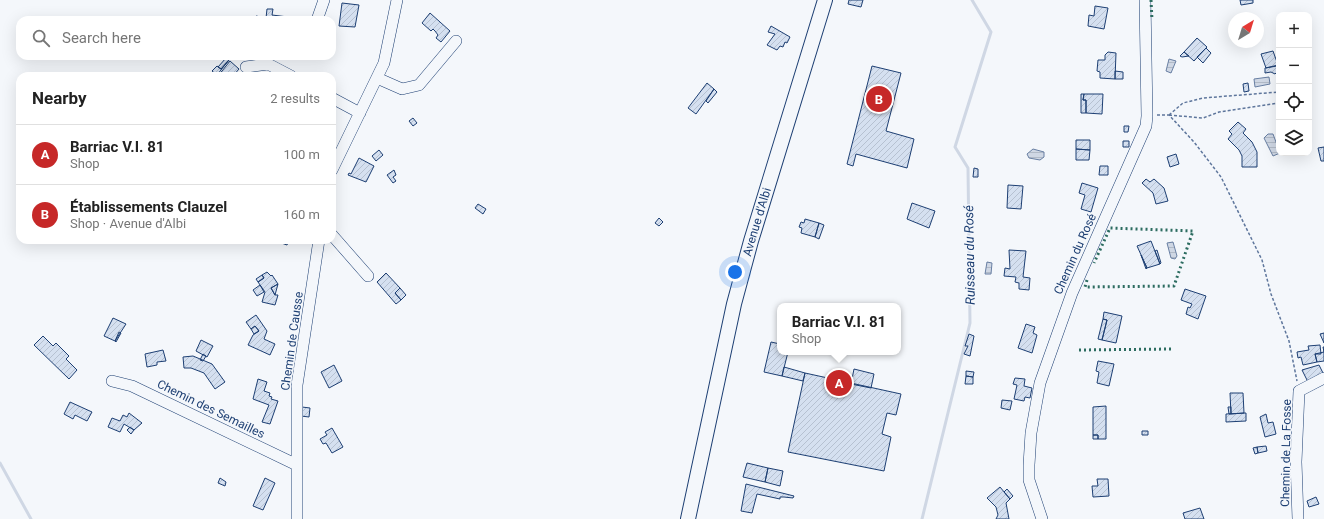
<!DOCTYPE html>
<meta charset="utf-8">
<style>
:root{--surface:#fff;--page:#f6f6f6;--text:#222;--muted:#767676;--line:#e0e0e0;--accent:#c62828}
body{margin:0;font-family:Roboto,sans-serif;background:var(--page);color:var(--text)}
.controls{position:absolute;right:12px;top:12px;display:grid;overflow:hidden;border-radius:8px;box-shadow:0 4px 16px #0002}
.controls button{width:36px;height:36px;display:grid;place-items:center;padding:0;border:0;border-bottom:1px solid var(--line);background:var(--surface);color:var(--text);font:20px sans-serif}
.compass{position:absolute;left:1228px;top:12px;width:36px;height:36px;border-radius:50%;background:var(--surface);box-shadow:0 4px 16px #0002;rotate:38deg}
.you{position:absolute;left:735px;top:272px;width:14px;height:14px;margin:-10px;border:3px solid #fff;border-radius:50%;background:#1a73e8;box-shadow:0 0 0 6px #1a73e833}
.badge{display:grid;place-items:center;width:26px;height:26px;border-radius:50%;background:var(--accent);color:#fff;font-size:13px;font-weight:700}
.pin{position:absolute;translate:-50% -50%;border:2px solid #fff;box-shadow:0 1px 4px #0006}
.popup{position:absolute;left:777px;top:303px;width:124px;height:52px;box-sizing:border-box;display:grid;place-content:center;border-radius:8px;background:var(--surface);filter:drop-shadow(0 1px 3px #0005);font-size:13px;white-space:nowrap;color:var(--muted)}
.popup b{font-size:15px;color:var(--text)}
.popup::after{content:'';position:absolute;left:50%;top:100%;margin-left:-8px;border:8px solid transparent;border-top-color:var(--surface)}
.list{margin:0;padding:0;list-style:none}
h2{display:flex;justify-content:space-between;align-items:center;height:52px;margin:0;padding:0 16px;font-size:17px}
h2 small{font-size:13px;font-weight:400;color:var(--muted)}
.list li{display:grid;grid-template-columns:26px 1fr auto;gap:12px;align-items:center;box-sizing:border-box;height:60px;padding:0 16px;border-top:1px solid var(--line)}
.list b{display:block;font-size:15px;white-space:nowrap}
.list p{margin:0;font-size:13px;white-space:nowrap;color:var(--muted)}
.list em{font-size:13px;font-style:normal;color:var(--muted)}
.icon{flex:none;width:22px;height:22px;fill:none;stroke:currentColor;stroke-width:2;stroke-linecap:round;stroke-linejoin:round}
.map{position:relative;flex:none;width:1324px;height:519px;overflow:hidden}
.search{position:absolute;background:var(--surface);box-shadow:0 4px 16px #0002;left:16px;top:16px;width:320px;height:44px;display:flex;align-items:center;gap:10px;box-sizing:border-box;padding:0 14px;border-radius:12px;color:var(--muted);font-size:15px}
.panel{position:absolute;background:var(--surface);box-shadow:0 4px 16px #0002;left:16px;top:72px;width:320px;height:172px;border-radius:12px}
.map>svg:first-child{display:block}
.water{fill:url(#water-rules);stroke:#687fa3}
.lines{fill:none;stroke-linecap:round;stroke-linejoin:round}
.stream{stroke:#cfd7e4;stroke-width:3}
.building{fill:url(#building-hatch);stroke:#1d3f73}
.minor-casing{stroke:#1d3f73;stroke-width:12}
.major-casing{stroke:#1d3f73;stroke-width:16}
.path{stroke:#5e769c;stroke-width:1.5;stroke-dasharray:3 2;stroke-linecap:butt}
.minor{stroke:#f4f7fb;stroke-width:11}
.major{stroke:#f4f7fb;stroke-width:14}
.hedge{stroke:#2c6c60;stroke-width:3;stroke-dasharray:2 3;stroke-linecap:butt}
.labels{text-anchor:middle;stroke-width:3;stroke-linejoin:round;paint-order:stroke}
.street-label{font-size:12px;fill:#1d3f73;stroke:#f4f7fb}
.water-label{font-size:13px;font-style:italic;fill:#1d3f73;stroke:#f4f7fb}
</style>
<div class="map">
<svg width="1324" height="519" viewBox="0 0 1324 519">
<defs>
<pattern id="water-rules" width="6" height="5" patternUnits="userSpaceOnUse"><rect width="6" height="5" fill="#cfd7e4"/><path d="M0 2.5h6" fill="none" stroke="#b1bac7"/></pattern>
<pattern id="building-hatch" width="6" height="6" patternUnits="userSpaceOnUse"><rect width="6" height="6" fill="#d5e0f0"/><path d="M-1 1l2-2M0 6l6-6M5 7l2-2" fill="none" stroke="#b6c1d1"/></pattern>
</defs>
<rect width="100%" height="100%" fill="#f4f7fb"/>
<!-- water -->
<path class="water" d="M 1169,59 L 1176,61 L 1171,73 L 1166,71 Z
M 1269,77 L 1270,84 L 1255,87 L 1254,79 Z
M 1268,134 L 1273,134 L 1280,153 L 1273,156 L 1264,138 Z
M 1033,149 L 1044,152 L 1044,157 L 1040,160 L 1029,158 L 1027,154 Z
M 1173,242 L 1177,256 L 1175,259 L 1171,258 L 1167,243 Z
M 987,262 L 992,263 L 991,274 L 985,274 Z"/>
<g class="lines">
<!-- stream -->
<path class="stream" d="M 0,463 L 31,519
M 922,519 L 970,323 L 968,168 L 955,147 L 991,32 L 972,0"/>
</g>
<!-- building -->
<path class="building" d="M 849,0 L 863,0 L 861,7 L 848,4 Z
M 1240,0 L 1253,0 L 1253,3 L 1241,5 Z
M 342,3 L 359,5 L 355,27 L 339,26 Z
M 1095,6 L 1108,8 L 1104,29 L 1088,26 L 1089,15 L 1094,16 Z
M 267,9 L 273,9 L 272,15 L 288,17 L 287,20 L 255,20 L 256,16 L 266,18 Z
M 430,13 L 450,31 L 441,42 L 436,38 L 438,35 L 435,31 L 433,29 L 431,31 L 422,23 Z
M 771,26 L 790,37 L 787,43 L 785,42 L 783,47 L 780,46 L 777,50 L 767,45 L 775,34 L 768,32 Z
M 1197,38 L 1207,47 L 1194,61 L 1184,52 Z
M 1206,48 L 1211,53 L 1203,63 L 1197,57 Z
M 1273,51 L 1278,65 L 1266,68 L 1261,54 Z
M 1108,52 L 1116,53 L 1115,79 L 1100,78 L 1100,72 L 1097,71 L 1098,60 L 1105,60 L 1105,55 Z
M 1184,52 L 1189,56 L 1182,57 L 1180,56 Z
M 226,58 L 229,60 L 221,69 L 218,67 Z
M 1279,58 L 1279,71 L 1278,71 L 1277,59 Z
M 229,60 L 217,75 L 212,71 L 217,66 L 221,69 Z
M 230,61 L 239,69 L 233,76 L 218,76 Z
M 872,66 L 901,73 L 886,131 L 914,139 L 907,168 L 856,154 L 853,166 L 847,164 Z
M 1277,66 L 1278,71 L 1275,74 L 1271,72 L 1265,73 L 1265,68 Z
M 1115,71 L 1123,72 L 1123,79 L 1115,79 Z
M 707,83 L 714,89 L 696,114 L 688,108 Z
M 1248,83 L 1249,91 L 1244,92 L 1243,84 Z
M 714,89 L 717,92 L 708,103 L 706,101 Z
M 1081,94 L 1084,94 L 1083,100 L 1086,100 L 1086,113 L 1081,113 Z
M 1084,94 L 1103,94 L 1102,114 L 1086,113 L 1086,100 L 1083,100 Z
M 413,118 L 417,123 L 413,126 L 409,121 Z
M 1238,122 L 1246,129 L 1243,133 L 1252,142 L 1257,152 L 1257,167 L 1242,167 L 1242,156 L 1239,150 L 1228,139 L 1232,134 L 1229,131 Z
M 1124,126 L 1129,126 L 1128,132 L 1124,132 Z
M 1076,140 L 1090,140 L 1090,150 L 1076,149 Z
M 1123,141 L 1129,141 L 1129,147 L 1123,147 Z
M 1324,147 L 1324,161 L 1321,161 L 1318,148 Z
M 1076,149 L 1090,150 L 1089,160 L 1076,160 Z
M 379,150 L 383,155 L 376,161 L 372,156 Z
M 1176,154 L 1179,164 L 1170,167 L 1167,157 Z
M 359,158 L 374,166 L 366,182 L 348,175 L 349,173 L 351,174 Z
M 1100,166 L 1108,166 L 1108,175 L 1099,175 Z
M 974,168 L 978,169 L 978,177 L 973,177 Z
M 394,170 L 396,175 L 393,177 L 396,181 L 393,183 L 387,175 Z
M 1146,179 L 1150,182 L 1154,179 L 1164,188 L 1168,201 L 1156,204 L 1153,193 L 1142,183 Z
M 1082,183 L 1098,188 L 1091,212 L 1081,209 L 1085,195 L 1079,193 Z
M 1008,185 L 1023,186 L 1021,209 L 1007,208 Z
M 912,203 L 935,211 L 929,228 L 907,219 Z
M 478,204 L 486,209 L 483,214 L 475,208 Z
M 659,218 L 663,222 L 659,226 L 655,223 Z
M 805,219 L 819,223 L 815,237 L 801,233 L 802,228 L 799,227 L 801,222 L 804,223 Z
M 819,223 L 824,225 L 819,239 L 815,237 Z
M 273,240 L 289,240 L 287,245 Z
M 1151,241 L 1160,264 L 1147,268 L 1137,246 Z
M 1009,250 L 1026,251 L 1023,277 L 1030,278 L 1029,290 L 1019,289 L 1019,283 L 1015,282 L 1016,277 L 1004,276 L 1005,268 L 1010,269 Z
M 1157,250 L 1161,263 L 1160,264 L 1155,251 Z
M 1141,255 L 1147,268 L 1146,269 Z
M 267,272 L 271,276 L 272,275 L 278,284 L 271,288 L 275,295 L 278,295 L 275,305 L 262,302 L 265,292 L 258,282 L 264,278 L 262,275 Z
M 386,273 L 400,288 L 395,293 L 401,300 L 396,304 L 377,282 Z
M 262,275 L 264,278 L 258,282 L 256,279 Z
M 278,284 L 275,295 L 271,288 Z
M 260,285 L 264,292 L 257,296 L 253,290 Z
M 400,288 L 406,295 L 401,300 L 395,293 Z
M 1185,289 L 1206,296 L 1198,319 L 1186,314 L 1188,307 L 1190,308 L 1192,304 L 1181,300 Z
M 1104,312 L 1122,316 L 1116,343 L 1102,340 L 1107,320 L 1103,319 Z
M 256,315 L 267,331 L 264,339 L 275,344 L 270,355 L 248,345 L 253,335 L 259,331 L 255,326 L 251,329 L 246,322 Z
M 113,318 L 126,324 L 115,341 L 104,336 Z
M 1103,319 L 1107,320 L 1102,340 L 1098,339 Z
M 1026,324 L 1035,327 L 1033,333 L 1037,335 L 1032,353 L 1018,348 Z
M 255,326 L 259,331 L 254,334 L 251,329 Z
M 119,332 L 121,333 L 116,342 L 115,341 Z
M 1324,333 L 1324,343 L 1320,334 Z
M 969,334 L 974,336 L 970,356 L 964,354 L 968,346 L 965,346 Z
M 43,336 L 53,346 L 56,343 L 69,356 L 66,359 L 77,370 L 69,379 L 34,345 Z
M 201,340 L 213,346 L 207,357 L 196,351 Z
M 771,342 L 780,344 L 780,352 L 788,352 L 782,376 L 764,372 Z
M 1320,345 L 1321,354 L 1315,354 L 1317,362 L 1303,365 L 1301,357 L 1298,358 L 1297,352 L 1309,350 L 1308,346 Z
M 1323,347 L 1324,347 L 1324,361 L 1317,362 L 1315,354 L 1324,352 Z
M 163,350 L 166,361 L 157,362 L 157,365 L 147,367 L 145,354 Z
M 203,354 L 206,356 L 203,361 L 200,360 Z
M 193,356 L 212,364 L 225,382 L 215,389 L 204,373 L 191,368 L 184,368 L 183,357 Z
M 1098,361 L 1114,364 L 1109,386 L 1097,383 L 1099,372 L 1096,371 Z
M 334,365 L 342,381 L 329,388 L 321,372 Z
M 1319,365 L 1323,373 L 1308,382 L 1302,370 Z
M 784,367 L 805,373 L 803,381 L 782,376 Z
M 854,369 L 874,374 L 871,388 L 851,384 Z
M 966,371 L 974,372 L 973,377 L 966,376 Z
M 805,373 L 901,394 L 896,415 L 887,413 L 882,434 L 891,437 L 884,471 L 788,452 Z
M 966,376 L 973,377 L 973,384 L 965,384 Z
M 1015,378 L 1025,379 L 1024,386 L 1032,388 L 1030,398 L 1025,397 L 1024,401 L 1014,399 L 1017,385 L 1013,384 Z
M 258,379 L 267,382 L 264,391 L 270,393 L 269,396 L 272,397 L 271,399 L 278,401 L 270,424 L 262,422 L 269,405 L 253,399 Z
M 1230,393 L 1243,393 L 1244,413 L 1231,414 Z
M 1002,400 L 1012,401 L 1010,410 L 1001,408 Z
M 70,402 L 92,412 L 87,421 L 75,415 L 73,419 L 64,414 Z
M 1106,406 L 1106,439 L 1098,439 L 1098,435 L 1093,435 L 1093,407 Z
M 302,407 L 310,408 L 309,417 L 301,416 Z
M 1228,407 L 1231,407 L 1231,414 L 1229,414 Z
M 129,413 L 142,423 L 134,430 L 124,424 L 120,432 L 108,427 L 112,418 L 120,421 L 123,415 L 127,417 Z
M 1246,413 L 1246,421 L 1226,422 L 1226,414 Z
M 1266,414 L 1268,423 L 1273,422 L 1276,434 L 1265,437 L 1260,417 Z
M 130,427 L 134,430 L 131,434 L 127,430 Z
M 332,428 L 343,447 L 332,453 L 326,443 L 323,444 L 320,439 L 327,435 L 325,432 Z
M 1142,431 L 1148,431 L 1148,435 L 1142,435 Z
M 1093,435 L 1098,435 L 1098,439 L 1093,439 Z
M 1266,446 L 1267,451 L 1258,453 L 1257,447 Z
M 1257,447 L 1258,453 L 1255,454 L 1253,448 Z
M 747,463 L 768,468 L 765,482 L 743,477 Z
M 768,468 L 783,471 L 780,486 L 765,482 Z
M 220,478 L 226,482 L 225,486 L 218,483 Z
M 265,478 L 275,483 L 263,510 L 253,506 Z
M 1097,479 L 1108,479 L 1109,496 L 1093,497 L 1092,486 L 1098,486 Z
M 746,484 L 794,496 L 793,498 L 784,497 L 780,497 L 780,499 L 757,494 L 752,513 L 741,511 Z
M 1000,487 L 1010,499 L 1006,503 L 1009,519 L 996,519 L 998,515 L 996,507 L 987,498 Z
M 1007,489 L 1013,496 L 1010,499 L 1004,492 Z
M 1316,497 L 1319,504 L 1309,507 L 1307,501 Z
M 1200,508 L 1204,519 L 1185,519 L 1183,513 Z"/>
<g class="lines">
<!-- minor casing -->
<g class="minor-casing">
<path id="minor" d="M 317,20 L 324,0
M 246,67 L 268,64 L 291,76
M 377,78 L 402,89 L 419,85 L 456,41
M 332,98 L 360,113
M 332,170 L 384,63 L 397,0
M 332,235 L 368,276
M 112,381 L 132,386 L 297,465
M 297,519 L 297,385 L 319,240
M 1042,519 L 1029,480 L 1029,465 L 1031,433 L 1040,383 L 1072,293 L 1146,126 L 1147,116 L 1145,0
M 1298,519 L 1296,462 L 1299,391 L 1324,378"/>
</g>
<!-- major casing -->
<g class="major-casing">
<g id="major">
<path id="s1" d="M 688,519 L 734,304 L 751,241 L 825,0"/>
</g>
</g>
<!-- path -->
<path class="path" d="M 1157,115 L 1169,115 L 1194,142 L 1221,177 L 1262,260 L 1271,294 L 1289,341 L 1297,381
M 1169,115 L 1183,103 L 1203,98 L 1279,92
M 1169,115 L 1203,118 L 1219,112 L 1279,103"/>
<!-- minor -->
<use href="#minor" class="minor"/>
<!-- major -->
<use href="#major" class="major"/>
<!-- hedge -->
<path class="hedge" d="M 1151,0 L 1152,20
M 1087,280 L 1085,287 L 1174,286 L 1193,231 L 1110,228 L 1094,263
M 1079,350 L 1171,349"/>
</g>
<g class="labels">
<!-- street labels -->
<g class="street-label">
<text dy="4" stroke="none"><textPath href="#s1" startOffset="305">Avenue d'Albi</textPath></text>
<text transform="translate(1075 254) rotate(-66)" y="4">Chemin du Rosé</text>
<text transform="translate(292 341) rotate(-82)" y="4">Chemin de Causse</text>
<text transform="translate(211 409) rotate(26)" y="4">Chemin des Semailles</text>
<text transform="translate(1286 453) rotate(-89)" y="4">Chemin de La Fosse</text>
</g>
<!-- water labels -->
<g class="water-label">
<text transform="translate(969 255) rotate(-91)" y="5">Ruisseau du Rosé</text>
</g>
</g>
</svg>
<div class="controls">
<button>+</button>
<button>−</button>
<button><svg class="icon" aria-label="locate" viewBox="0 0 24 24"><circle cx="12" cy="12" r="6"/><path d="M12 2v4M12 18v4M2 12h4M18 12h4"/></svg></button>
<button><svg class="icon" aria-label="layers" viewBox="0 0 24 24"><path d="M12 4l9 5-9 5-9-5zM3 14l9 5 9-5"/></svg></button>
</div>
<svg class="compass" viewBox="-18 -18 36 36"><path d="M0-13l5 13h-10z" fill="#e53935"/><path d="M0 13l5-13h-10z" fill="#767676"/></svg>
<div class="you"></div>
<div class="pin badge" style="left:839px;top:383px">A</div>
<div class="popup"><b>Barriac V.I. 81</b>Shop</div>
<div class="pin badge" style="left:879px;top:99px">B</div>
<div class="search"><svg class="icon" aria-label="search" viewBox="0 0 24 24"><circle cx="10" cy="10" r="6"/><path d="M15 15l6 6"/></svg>Search here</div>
<section class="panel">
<h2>Nearby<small>2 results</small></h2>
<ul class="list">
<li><span class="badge">A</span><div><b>Barriac V.I. 81</b><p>Shop</p></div><em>100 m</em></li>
<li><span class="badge">B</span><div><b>Établissements Clauzel</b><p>Shop · Avenue d'Albi</p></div><em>160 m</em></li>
</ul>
</section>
</div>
